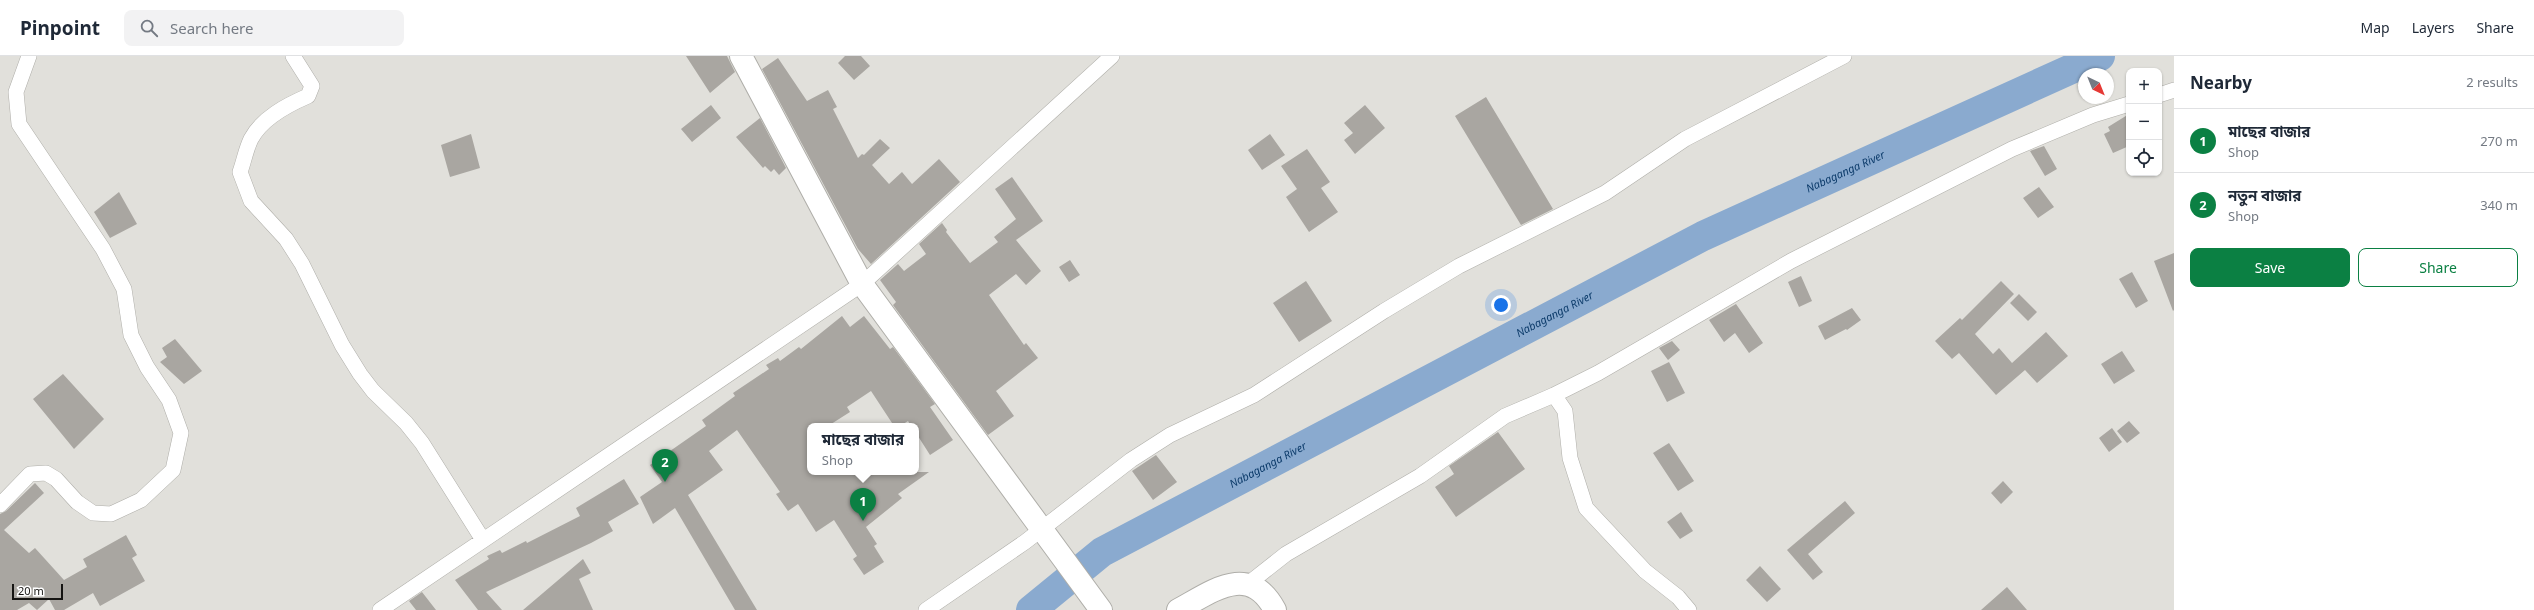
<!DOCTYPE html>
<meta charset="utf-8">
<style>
:root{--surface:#fff;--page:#f2f2f3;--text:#1f2937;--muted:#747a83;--line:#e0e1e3;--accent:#0b8043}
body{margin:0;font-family:"Noto Sans","Noto Sans Bengali",sans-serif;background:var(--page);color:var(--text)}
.controls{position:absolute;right:12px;top:12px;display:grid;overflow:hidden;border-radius:8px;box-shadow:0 1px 3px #0004}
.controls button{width:36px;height:36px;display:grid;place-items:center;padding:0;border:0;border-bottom:1px solid var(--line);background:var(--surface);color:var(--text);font:20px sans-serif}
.compass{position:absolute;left:2078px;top:12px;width:36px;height:36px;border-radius:50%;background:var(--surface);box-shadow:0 1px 3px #0004;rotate:137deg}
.scale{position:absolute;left:12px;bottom:10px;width:51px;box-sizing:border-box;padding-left:4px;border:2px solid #151412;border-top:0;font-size:11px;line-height:14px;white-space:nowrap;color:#151412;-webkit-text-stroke:3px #fff;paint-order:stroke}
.you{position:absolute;left:1501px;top:249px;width:14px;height:14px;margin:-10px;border:3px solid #fff;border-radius:50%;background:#1a73e8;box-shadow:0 0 0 6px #1a73e833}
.badge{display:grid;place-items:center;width:26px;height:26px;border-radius:50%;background:var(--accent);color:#fff;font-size:13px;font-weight:700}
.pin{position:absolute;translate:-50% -33px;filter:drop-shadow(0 1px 2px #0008)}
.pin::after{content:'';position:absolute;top:21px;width:14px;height:12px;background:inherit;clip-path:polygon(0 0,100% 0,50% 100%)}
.popup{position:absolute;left:807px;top:367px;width:112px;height:52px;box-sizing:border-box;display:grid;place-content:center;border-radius:8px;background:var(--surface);filter:drop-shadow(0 1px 3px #0005);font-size:13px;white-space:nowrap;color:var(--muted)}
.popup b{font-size:15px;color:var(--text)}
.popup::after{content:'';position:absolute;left:50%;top:100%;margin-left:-8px;border:8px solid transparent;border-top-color:var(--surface)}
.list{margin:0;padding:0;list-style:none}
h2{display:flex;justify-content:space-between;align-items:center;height:52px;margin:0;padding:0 16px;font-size:17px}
h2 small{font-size:13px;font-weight:400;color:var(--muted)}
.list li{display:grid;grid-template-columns:26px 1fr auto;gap:12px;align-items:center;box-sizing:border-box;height:64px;padding:0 16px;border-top:1px solid var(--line)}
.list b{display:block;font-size:15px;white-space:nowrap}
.list p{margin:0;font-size:13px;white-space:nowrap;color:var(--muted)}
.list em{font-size:13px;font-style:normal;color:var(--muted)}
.actions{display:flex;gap:8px;padding:12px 16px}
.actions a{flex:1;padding:9px 0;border:1px solid var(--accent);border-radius:8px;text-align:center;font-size:14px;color:var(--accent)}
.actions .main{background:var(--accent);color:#fff}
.icon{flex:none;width:22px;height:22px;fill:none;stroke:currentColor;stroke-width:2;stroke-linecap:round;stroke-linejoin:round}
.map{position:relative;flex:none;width:2174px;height:554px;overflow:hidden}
header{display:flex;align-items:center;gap:24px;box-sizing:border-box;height:56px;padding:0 20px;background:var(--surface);border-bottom:1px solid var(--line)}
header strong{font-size:19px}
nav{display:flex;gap:22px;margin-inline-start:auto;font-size:14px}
.search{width:280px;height:36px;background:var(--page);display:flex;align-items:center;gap:10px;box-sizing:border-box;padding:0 14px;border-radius:8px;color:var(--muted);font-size:15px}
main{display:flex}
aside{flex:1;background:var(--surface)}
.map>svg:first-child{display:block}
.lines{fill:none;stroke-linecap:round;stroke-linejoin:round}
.river{stroke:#8aaacf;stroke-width:30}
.building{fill:#a9a6a1}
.minor-casing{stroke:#afaea9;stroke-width:16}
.secondary-casing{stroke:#afaea9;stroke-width:24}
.minor{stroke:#fff;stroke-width:15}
.secondary{stroke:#fff;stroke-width:22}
.labels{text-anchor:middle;stroke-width:4;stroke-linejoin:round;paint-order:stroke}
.water-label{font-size:11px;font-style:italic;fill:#0d3c6b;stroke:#fff}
</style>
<header>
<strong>Pinpoint</strong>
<div class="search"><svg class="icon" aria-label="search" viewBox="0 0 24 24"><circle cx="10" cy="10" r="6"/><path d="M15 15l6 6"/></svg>Search here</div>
<nav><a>Map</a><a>Layers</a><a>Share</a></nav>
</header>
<main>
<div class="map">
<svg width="2174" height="554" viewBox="0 0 2174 554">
<rect width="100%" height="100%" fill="#e1e0db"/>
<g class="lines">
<!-- river -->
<path class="river" id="s1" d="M 1031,554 L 1102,496 L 1703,180 L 2100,0"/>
</g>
<!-- building -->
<path class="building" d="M 686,0 L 727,0 L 735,16 L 710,37 Z
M 845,0 L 861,0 L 870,10 L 854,24 L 838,7 Z
M 778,2 L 807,45 L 828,34 L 837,51 L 833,53 L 858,102 L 862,98 L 864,99 L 880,83 L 890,92 L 872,109 L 889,128 L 902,116 L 912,128 L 939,103 L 960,126 L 871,208 L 858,193 L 762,13 Z
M 1486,41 L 1553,153 L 1521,169 L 1455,60 Z
M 711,49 L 721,62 L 692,86 L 681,73 Z
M 1365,49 L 1385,72 L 1355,98 L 1344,84 L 1353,77 L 1344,67 Z
M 2129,58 L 2129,90 L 2113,97 L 2104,78 L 2110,75 L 2108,71 Z
M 760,62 L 786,112 L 779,119 L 774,113 L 771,116 L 765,110 L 763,112 L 736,81 Z
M 471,78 L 480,112 L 450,121 L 441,89 Z
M 1270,78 L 1285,99 L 1262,114 L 1248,94 Z
M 2044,90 L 2057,113 L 2045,120 L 2030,95 Z
M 1307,93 L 1330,126 L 1321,132 L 1338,156 L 1309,176 L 1286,141 L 1297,133 L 1281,110 Z
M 1012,121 L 1043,165 L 1016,184 L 1041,215 L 1026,229 L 1016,218 L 989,239 L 1024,289 L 1026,287 L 1038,302 L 996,335 L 1014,360 L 988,379 L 893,249 L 896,246 L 880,224 L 898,208 L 904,215 L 926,198 L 919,188 L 942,167 L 947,174 L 946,176 L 970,207 L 998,186 L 994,181 L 1016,163 L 995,133 Z
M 2039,131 L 2054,151 L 2038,162 L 2023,142 Z
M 119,136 L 137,168 L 110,182 L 94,156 Z
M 2174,197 L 2174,254 L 2173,255 L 2154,205 Z
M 1070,204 L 1080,219 L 1069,226 L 1059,211 Z
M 2132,216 L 2148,245 L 2136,252 L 2119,223 Z
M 1801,220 L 1812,245 L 1799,251 L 1788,226 Z
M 1306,225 L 1332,265 L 1299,286 L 1273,247 Z
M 2001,225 L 2014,238 L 1975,278 L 1993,298 L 1999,292 L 2012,307 L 2046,276 L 2068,300 L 2037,327 L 2025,314 L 1996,339 L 1959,297 L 1952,303 L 1935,285 L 1960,262 L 1962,264 Z
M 2019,238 L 2037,256 L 2028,265 L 2010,247 Z
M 1736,248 L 1763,287 L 1749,297 L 1735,277 L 1724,286 L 1709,264 Z
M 1852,252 L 1861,264 L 1847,274 L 1846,273 L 1825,284 L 1818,270 Z
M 842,260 L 850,271 L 864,260 L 890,293 L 893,291 L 935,348 L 930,351 L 953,384 L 930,399 L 916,377 L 916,370 L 911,370 L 908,365 L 900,370 L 894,370 L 871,335 L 847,351 L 850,356 L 828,370 L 810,370 L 810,416 L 929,416 L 898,438 L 902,442 L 866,471 L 877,488 L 874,490 L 884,506 L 864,519 L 853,503 L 857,500 L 834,464 L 816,476 L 798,448 L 788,455 L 776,438 L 780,436 L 737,374 L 709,395 L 723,414 L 688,439 L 757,554 L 735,554 L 675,452 L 653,468 L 640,441 L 662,426 L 650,409 L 706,370 L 702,364 L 735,340 L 733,337 L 769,313 L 766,309 L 778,302 L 780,305 L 799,291 L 801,293 Z
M 175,283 L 202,315 L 184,328 L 160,306 L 167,301 L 162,292 Z
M 1672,285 L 1680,294 L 1668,304 L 1659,292 Z
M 2122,295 L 2135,315 L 2114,328 L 2101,308 Z
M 1669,306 L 1685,337 L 1667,346 L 1651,315 Z
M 63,318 L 104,363 L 74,393 L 33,343 Z
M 2129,365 L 2140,377 L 2127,387 L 2117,375 Z
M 2112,372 L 2122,386 L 2109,396 L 2099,382 Z
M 1498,376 L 1525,413 L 1456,461 L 1435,431 L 1454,418 L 1449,410 Z
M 1669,387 L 1694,425 L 1678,435 L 1653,397 Z
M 1156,399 L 1177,426 L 1153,444 L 1132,415 Z
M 624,423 L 639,448 L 608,466 L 613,475 L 591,487 L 486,536 L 502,554 L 478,554 L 455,524 L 489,503 L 487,500 L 500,494 L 502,497 L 526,485 L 527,487 L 580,460 L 576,452 Z
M 2003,425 L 2013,436 L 2001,448 L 1991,437 Z
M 35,427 L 44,437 L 4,474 L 29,497 L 35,492 L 64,524 L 87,511 L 83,503 L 126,479 L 137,499 L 132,502 L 145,525 L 100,550 L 93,537 L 64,554 L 55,554 L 49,543 L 37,554 L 29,547 L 17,554 L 0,554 L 0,458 L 6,455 Z
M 1845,445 L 1855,457 L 1808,498 L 1823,516 L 1813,524 L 1787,494 Z
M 1681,456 L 1693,475 L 1680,483 L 1667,466 Z
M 583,503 L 591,517 L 579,523 L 593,554 L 523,554 Z
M 1760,510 L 1781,533 L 1767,546 L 1746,524 Z
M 2007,531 L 2027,554 L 1981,554 Z
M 422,536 L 436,554 L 416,554 L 409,545 Z"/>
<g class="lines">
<!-- minor casing -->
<g class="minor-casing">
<path id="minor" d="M 293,0 L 312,30 L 308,40 C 287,49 262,62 251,83 C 246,93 244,105 240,116 L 251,145 L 286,183 L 302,208 L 342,289 L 360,318 L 373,335 L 406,367 L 422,387 L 483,484
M 2159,39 L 2174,34
M 1554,339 L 1565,355 L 1570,402 L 1586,452 L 1645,515 L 1678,541 L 1689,554
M 0,449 L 30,418 L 46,417 L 56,423 L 77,446 L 93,457 L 111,458 L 141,444 L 173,414 L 181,377 L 169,344 L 147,311 L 131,279 L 124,233 L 103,193 L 19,68 L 16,36 L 29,0
M 1248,528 L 1286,498 L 1420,420 L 1505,360 L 1554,339 L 1598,317 L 1791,205 L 2012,93 L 2093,59 L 2129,48
M 380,554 L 862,228 L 1112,0
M 926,554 L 1025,486 L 1131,404 L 1170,379 L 1254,339 L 1384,255 L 1459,210 L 1605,137 L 1685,83 L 1844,0"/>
</g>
<!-- secondary casing -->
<g class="secondary-casing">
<path id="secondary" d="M 741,0 L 862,228 L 1101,554
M 1178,554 C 1213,535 1249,506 1275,554"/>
</g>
<!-- minor -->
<use href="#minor" class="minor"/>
<!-- secondary -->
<use href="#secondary" class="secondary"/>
</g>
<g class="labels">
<!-- water labels -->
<g class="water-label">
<text dy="4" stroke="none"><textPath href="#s1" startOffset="927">Nabaganga River</textPath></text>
<text dy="4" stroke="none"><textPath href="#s1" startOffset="603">Nabaganga River</textPath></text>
<text dy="4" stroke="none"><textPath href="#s1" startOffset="279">Nabaganga River</textPath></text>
</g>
</g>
</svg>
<div class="controls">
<button>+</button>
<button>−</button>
<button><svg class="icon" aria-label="locate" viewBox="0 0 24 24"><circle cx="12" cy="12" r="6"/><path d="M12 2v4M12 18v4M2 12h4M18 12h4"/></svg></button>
</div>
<svg class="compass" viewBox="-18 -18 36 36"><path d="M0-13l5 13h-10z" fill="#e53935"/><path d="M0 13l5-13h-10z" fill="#747a83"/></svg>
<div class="scale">20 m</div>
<div class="you"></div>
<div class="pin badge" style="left:863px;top:465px">1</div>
<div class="popup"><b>মাছের বাজার</b>Shop</div>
<div class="pin badge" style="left:665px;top:426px">2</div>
</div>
<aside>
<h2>Nearby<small>2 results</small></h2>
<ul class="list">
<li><span class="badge">1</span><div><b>মাছের বাজার</b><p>Shop</p></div><em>270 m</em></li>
<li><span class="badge">2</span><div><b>নতুন বাজার</b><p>Shop</p></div><em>340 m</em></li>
</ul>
<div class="actions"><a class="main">Save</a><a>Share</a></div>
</aside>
</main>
